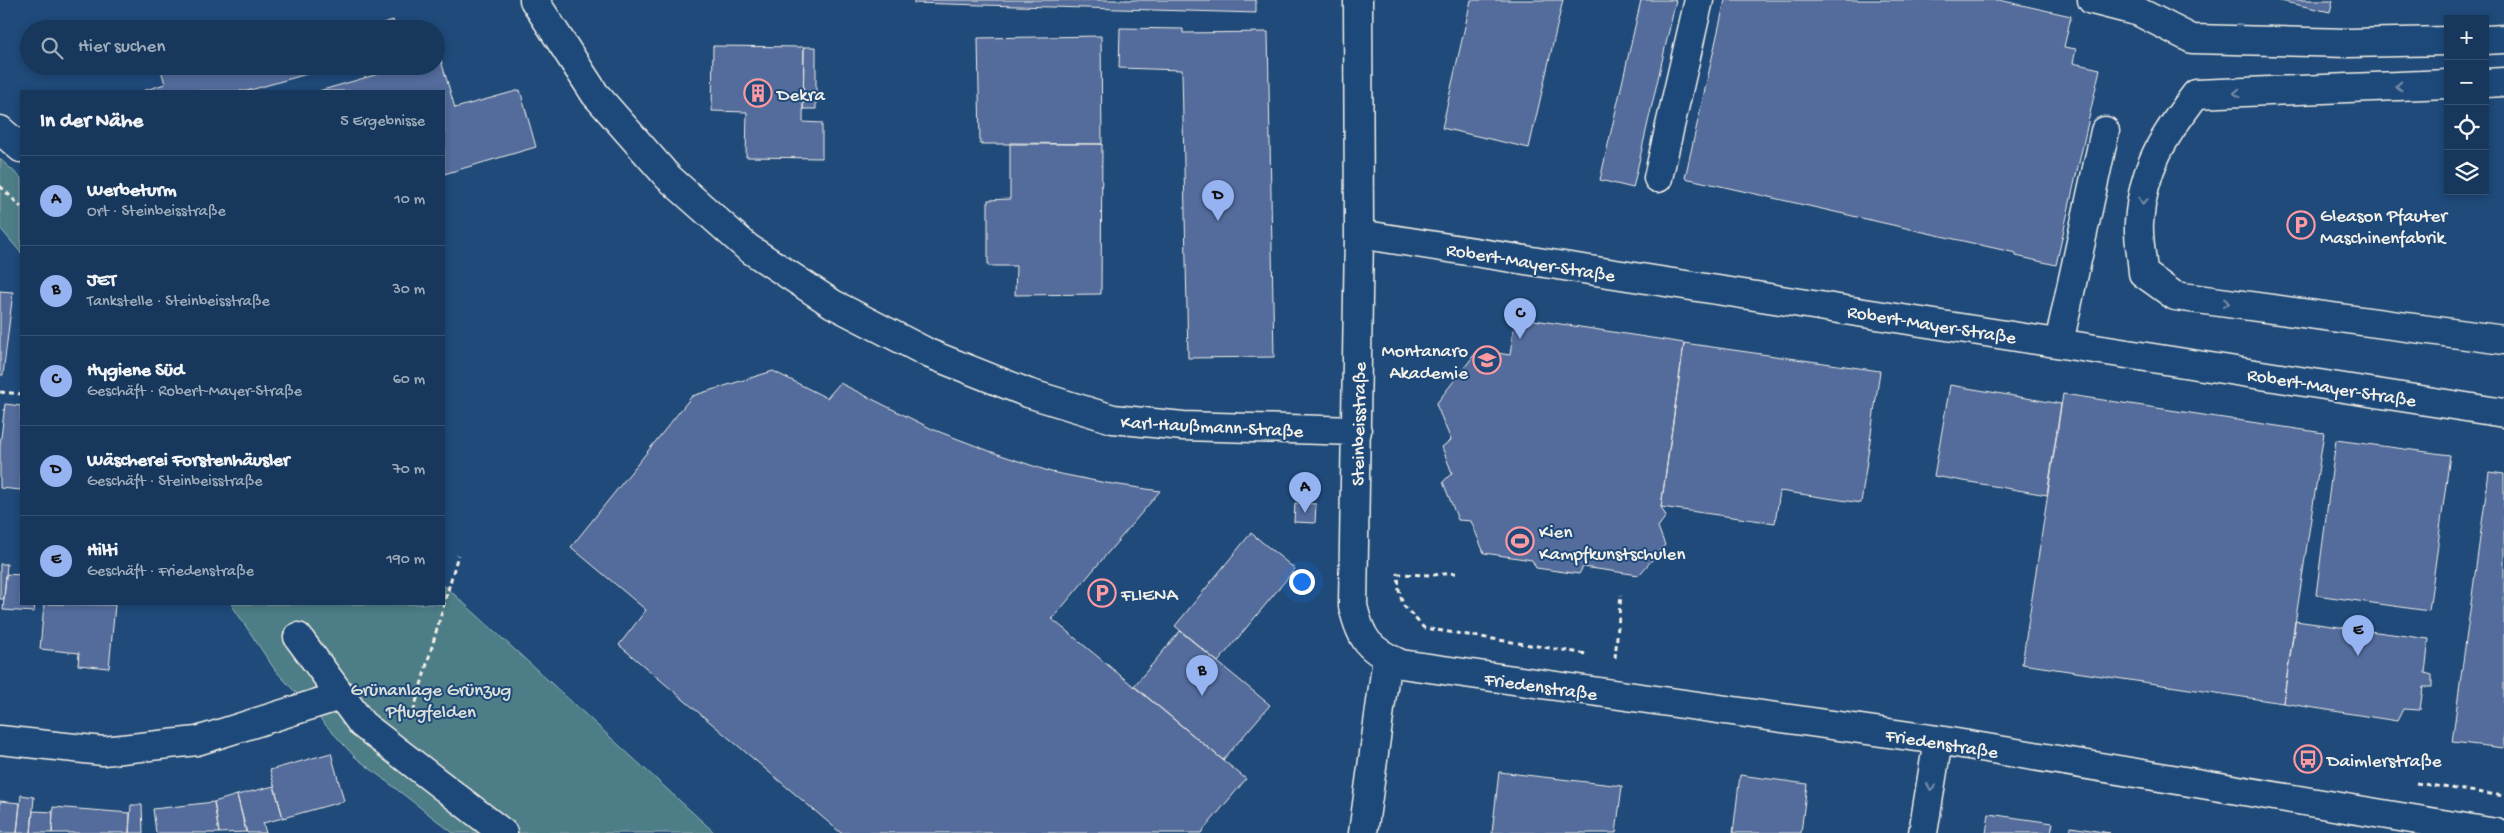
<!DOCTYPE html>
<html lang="de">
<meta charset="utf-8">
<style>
:root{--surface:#17385c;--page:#244365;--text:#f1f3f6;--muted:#9eacbb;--line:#365272;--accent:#95b2f1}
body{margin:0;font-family:"Gochi Hand",sans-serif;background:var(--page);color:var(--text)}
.controls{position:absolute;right:15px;top:15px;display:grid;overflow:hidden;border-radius:0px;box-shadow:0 2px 8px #0003}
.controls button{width:45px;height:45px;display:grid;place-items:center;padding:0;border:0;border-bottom:1px solid var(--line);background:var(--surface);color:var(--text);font:25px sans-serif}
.you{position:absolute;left:1301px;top:581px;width:18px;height:18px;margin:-12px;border:4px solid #fff;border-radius:50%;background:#1a73e8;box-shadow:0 0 0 8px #1a73e833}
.badge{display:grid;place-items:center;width:32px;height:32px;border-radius:50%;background:var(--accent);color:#111;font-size:16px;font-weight:700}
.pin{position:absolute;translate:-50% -41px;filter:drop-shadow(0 1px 2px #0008)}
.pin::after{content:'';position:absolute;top:26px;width:18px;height:15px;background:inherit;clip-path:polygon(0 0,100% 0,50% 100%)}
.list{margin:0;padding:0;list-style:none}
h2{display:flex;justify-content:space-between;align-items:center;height:65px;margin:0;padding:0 20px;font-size:21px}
h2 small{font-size:16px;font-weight:400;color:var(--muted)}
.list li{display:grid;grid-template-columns:32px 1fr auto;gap:15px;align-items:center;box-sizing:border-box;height:90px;padding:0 20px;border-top:1px solid var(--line)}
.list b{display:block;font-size:19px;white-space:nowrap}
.list p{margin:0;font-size:16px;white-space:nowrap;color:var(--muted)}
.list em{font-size:16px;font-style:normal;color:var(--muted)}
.icon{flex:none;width:28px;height:28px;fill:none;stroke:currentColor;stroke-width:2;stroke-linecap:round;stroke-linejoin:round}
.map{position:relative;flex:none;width:2504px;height:833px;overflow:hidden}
.search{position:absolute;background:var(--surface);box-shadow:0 2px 8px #0003;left:20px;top:20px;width:425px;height:55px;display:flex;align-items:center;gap:12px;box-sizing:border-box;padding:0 18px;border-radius:28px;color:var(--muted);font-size:19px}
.panel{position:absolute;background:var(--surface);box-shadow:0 2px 8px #0003;left:20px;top:90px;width:425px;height:515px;border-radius:0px}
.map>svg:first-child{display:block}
.green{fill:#4e7d87;stroke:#a1b7b8}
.building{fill:#536c9c;stroke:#f4f1e8}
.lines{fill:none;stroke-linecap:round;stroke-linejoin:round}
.minor-casing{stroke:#f4f1e8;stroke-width:31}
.path{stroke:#f4f1e8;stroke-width:3;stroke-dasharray:5 4;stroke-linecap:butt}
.minor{stroke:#1f4a7a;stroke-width:28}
.oneway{stroke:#748da6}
.labels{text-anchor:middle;stroke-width:4;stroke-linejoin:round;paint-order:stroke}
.poi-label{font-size:19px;fill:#f4f1e8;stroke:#1f4a7a;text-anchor:start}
.street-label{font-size:19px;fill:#f4f1e8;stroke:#1f4a7a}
.park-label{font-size:19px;fill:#dbe0d9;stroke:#1f4a7a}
</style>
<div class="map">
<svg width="2504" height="833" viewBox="0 0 2504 833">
<rect width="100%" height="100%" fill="#1f4a7a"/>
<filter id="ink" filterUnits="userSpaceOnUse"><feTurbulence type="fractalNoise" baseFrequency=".02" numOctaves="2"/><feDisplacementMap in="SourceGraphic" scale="10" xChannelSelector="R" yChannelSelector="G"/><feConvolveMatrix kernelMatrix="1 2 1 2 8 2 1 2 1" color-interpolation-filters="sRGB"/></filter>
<g filter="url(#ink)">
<!-- green -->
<path class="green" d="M 0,159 L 21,178 L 21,253 L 0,228 Z
M 444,585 L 715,833 L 453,833 L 355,757 L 275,670 L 231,604 L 444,604 Z"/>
<!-- building -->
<path class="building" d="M 914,0 L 1256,0 L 1256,13 L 914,3 Z
M 1471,0 L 1563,0 L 1529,148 L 1442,128 Z
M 1641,0 L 1676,0 L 1633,188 L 1600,180 Z
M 1725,0 L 1999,0 L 2071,16 L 2064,47 L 2076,49 L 2073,63 L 2100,69 L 2056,265 L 2016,256 L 2016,253 L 1685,178 Z
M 2276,0 L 2333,0 L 2330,12 Z
M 393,20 L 396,29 L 363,29 Z
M 1120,28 L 1183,29 L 1183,33 L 1268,32 L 1274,357 L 1188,358 L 1182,70 L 1119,68 Z
M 1101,36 L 1102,144 L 980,144 L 978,38 Z
M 713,46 L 804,47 L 803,122 L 822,123 L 822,158 L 746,157 L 747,112 L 712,111 Z
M 804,47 L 816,47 L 816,109 L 803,109 Z
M 440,57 L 455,108 L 520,90 L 536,147 L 444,174 L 444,91 L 319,91 L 406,66 L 436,66 L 436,58 Z
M 160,66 L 335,66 L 247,91 L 143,91 L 165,84 Z
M 1010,143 L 1102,144 L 1101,294 L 1015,295 L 1016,266 L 988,266 L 988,200 L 1010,199 Z
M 0,291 L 13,292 L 3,375 L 0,375 Z
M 1515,317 L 1684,343 L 1661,507 L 1666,516 L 1658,527 L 1665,545 L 1639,575 L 1583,567 L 1579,574 L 1536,568 L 1532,560 L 1484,553 L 1471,521 L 1458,520 L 1443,482 L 1452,473 L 1442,447 L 1451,440 L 1436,404 L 1478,350 L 1510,355 Z
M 1684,343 L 1880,371 L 1861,503 L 1780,491 L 1775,523 L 1661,507 Z
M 773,371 L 827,398 L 840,383 L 932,429 L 992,452 L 1051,472 L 1106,483 L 1160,491 L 1052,619 L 1246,779 L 1201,833 L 841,833 L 619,645 L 646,610 L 571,547 L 692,396 Z
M 1950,385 L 2061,404 L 2047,495 L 1934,476 Z
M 2063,394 L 2324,433 L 2283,703 L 2022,664 Z
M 5,404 L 21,406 L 21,490 L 0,488 L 0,446 Z
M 2336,440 L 2450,455 L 2429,611 L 2316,595 Z
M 2489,472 L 2504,474 L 2504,748 L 2452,742 Z
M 1295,503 L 1316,504 L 1315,523 L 1294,522 Z
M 1251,533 L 1295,569 L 1218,662 L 1175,626 Z
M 0,564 L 7,564 L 4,599 L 0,599 Z
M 6,574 L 21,575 L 21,604 L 35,604 L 34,612 L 3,610 Z
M 44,604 L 115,605 L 109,668 L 78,665 L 79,653 L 40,649 Z
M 2295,621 L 2429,639 L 2425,673 L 2432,675 L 2432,687 L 2423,687 L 2420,710 L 2403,709 L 2397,721 L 2283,703 Z
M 1180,631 L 1270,705 L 1223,760 L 1134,686 Z
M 331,753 L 344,801 L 283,818 L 270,770 Z
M 1499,772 L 1622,786 L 1616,833 L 1492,833 Z
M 1740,775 L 1807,784 L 1801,833 L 1733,833 Z
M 274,786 L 283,818 L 263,823 L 266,833 L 247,833 L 237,795 Z
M 21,795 L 34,797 L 31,833 L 17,833 Z
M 237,795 L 246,832 L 219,833 L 214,802 Z
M 0,801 L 20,803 L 17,833 L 0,833 Z
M 214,802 L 219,833 L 156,833 L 153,809 Z
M 131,805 L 142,805 L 143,833 L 129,833 Z
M 53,807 L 130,813 L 129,833 L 52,833 Z
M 33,811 L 53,812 L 52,833 L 31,833 Z
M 1989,814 L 2053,823 L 2051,833 L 1986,833 Z
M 2071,827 L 2110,833 L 2070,833 Z"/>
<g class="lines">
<!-- minor casing -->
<g class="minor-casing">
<path id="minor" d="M 534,0 L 595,94 L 668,177 L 748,248 L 833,304 L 930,354 L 1028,393 L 1113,419 L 1183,426 L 1357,431
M 1358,0 L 1359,234 L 1353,606 C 1361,640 1369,650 1401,664 L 1938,740 L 2496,833
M 2092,0 L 2139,12 L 2192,39 L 2348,43 L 2448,41
M 2485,40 L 2504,39
M 2485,83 L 2504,82
M 2448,84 L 2196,94 C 2163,137 2143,167 2139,223 C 2138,239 2142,257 2143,273 L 2175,296 L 2504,340
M 0,130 L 21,148
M 1658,178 L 1699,0
M 1359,234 L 2504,413
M 2059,343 L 2105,131
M 298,637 L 362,724 L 503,833
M 0,740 L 103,751 L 197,741 L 340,696
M 1363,833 L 1387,658
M 1923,833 L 1938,740"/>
</g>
<!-- path -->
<path class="path" d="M 0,186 L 21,207
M 0,392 L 21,394
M 1456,573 L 1432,575 L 1398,574 L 1399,590 L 1403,605 L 1424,628 L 1587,654
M 1615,658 L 1621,595
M 411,720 L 458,555
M 2416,783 L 2504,796"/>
<!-- minor -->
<use href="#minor" class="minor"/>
</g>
<!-- one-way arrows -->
<defs><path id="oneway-chevron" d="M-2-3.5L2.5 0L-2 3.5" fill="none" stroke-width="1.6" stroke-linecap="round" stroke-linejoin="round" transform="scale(1.25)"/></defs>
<g class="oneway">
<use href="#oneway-chevron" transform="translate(2399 86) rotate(178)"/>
<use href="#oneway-chevron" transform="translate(2237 93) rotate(178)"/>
<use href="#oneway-chevron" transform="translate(2143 201) rotate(99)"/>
<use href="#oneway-chevron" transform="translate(2226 303) rotate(8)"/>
<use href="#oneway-chevron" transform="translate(1931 787) rotate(99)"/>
</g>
</g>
<!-- icons -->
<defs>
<g id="building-ring" transform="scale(1.4375)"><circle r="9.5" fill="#1f4a7a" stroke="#ff9aa2" stroke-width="1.5"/><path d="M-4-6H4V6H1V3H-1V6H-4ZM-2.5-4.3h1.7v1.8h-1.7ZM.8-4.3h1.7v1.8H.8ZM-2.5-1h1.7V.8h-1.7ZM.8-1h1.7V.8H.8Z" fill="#ff9aa2"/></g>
<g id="parking-ring" transform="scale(1.4375)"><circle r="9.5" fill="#1f4a7a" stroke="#ff9aa2" stroke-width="1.5"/><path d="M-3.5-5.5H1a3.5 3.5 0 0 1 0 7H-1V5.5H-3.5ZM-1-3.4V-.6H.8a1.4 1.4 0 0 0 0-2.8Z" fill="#ff9aa2"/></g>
<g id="school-ring" transform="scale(1.4375)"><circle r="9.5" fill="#1f4a7a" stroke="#ff9aa2" stroke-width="1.5"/><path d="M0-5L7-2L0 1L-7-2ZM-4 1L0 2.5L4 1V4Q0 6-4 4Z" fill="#ff9aa2"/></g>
<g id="stadium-ring" transform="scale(1.4375)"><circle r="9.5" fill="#1f4a7a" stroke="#ff9aa2" stroke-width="1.5"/><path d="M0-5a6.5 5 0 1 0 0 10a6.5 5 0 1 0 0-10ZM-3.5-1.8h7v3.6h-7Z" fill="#ff9aa2"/></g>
<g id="bus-ring" transform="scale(1.4375)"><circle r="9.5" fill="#1f4a7a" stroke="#ff9aa2" stroke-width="1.5"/><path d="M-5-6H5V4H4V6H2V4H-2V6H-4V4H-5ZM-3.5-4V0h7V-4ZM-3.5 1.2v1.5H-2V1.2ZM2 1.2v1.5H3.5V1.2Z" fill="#ff9aa2"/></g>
</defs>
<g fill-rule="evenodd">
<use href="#building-ring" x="758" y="93"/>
<use href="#parking-ring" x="2301" y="225"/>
<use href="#school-ring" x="1487" y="360"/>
<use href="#stadium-ring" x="1520" y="541"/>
<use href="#parking-ring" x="1102" y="593"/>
<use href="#bus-ring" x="2308" y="759"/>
</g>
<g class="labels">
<!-- poi labels -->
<g class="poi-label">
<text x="777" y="100">Dekra</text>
<text x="2320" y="221">Gleason Pfauter<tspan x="2320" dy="22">Maschinenfabrik</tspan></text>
<text x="1468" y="356" text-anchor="end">Montanaro<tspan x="1468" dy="22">Akademie</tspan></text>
<text x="1539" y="537">Kien<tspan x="1539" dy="22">Kampfkunstschulen</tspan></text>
<text x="1121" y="600">FLIENA</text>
<text x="2327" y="766">Daimlerstraße</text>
</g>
<!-- street labels -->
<g class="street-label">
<text transform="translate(1531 261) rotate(9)" y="7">Robert-Mayer-Straße</text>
<text transform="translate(1932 323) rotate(9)" y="7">Robert-Mayer-Straße</text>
<text transform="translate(2332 386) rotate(9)" y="7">Robert-Mayer-Straße</text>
<text transform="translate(1357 424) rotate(-89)" y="7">Steinbeisstraße</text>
<text transform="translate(1212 425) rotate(3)" y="7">Karl-Haußmann-Straße</text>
<text transform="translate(1541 685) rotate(8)" y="7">Friedenstraße</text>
<text transform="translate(1942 742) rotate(9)" y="7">Friedenstraße</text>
</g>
<!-- park labels -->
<g class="park-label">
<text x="431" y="695">Grünanlage Grünzug<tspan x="431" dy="22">Pflugfelden</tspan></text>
</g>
</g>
</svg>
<div class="controls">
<button>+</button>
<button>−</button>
<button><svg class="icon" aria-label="locate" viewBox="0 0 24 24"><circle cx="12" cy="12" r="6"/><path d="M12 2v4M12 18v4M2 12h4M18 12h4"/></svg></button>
<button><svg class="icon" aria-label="layers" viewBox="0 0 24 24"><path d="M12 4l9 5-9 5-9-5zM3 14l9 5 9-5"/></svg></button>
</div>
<div class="you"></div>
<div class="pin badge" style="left:1305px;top:513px">A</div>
<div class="pin badge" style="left:1202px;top:696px">B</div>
<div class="pin badge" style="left:1520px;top:339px">C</div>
<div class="pin badge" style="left:1218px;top:221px">D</div>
<div class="pin badge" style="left:2358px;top:656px">E</div>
<div class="search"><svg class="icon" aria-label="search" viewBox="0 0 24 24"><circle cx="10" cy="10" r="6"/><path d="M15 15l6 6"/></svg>Hier suchen</div>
<section class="panel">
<h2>In der Nähe<small>5 Ergebnisse</small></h2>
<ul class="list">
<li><span class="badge">A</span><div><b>Werbeturm</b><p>Ort · Steinbeisstraße</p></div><em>10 m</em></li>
<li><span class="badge">B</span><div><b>JET</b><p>Tankstelle · Steinbeisstraße</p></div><em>30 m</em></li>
<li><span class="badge">C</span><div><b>Hygiene Süd</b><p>Geschäft · Robert-Mayer-Straße</p></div><em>60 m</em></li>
<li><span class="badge">D</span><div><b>Wäscherei Forstenhäusler</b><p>Geschäft · Steinbeisstraße</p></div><em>70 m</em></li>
<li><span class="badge">E</span><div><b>Hilti</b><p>Geschäft · Friedenstraße</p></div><em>190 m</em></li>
</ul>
</section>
</div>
